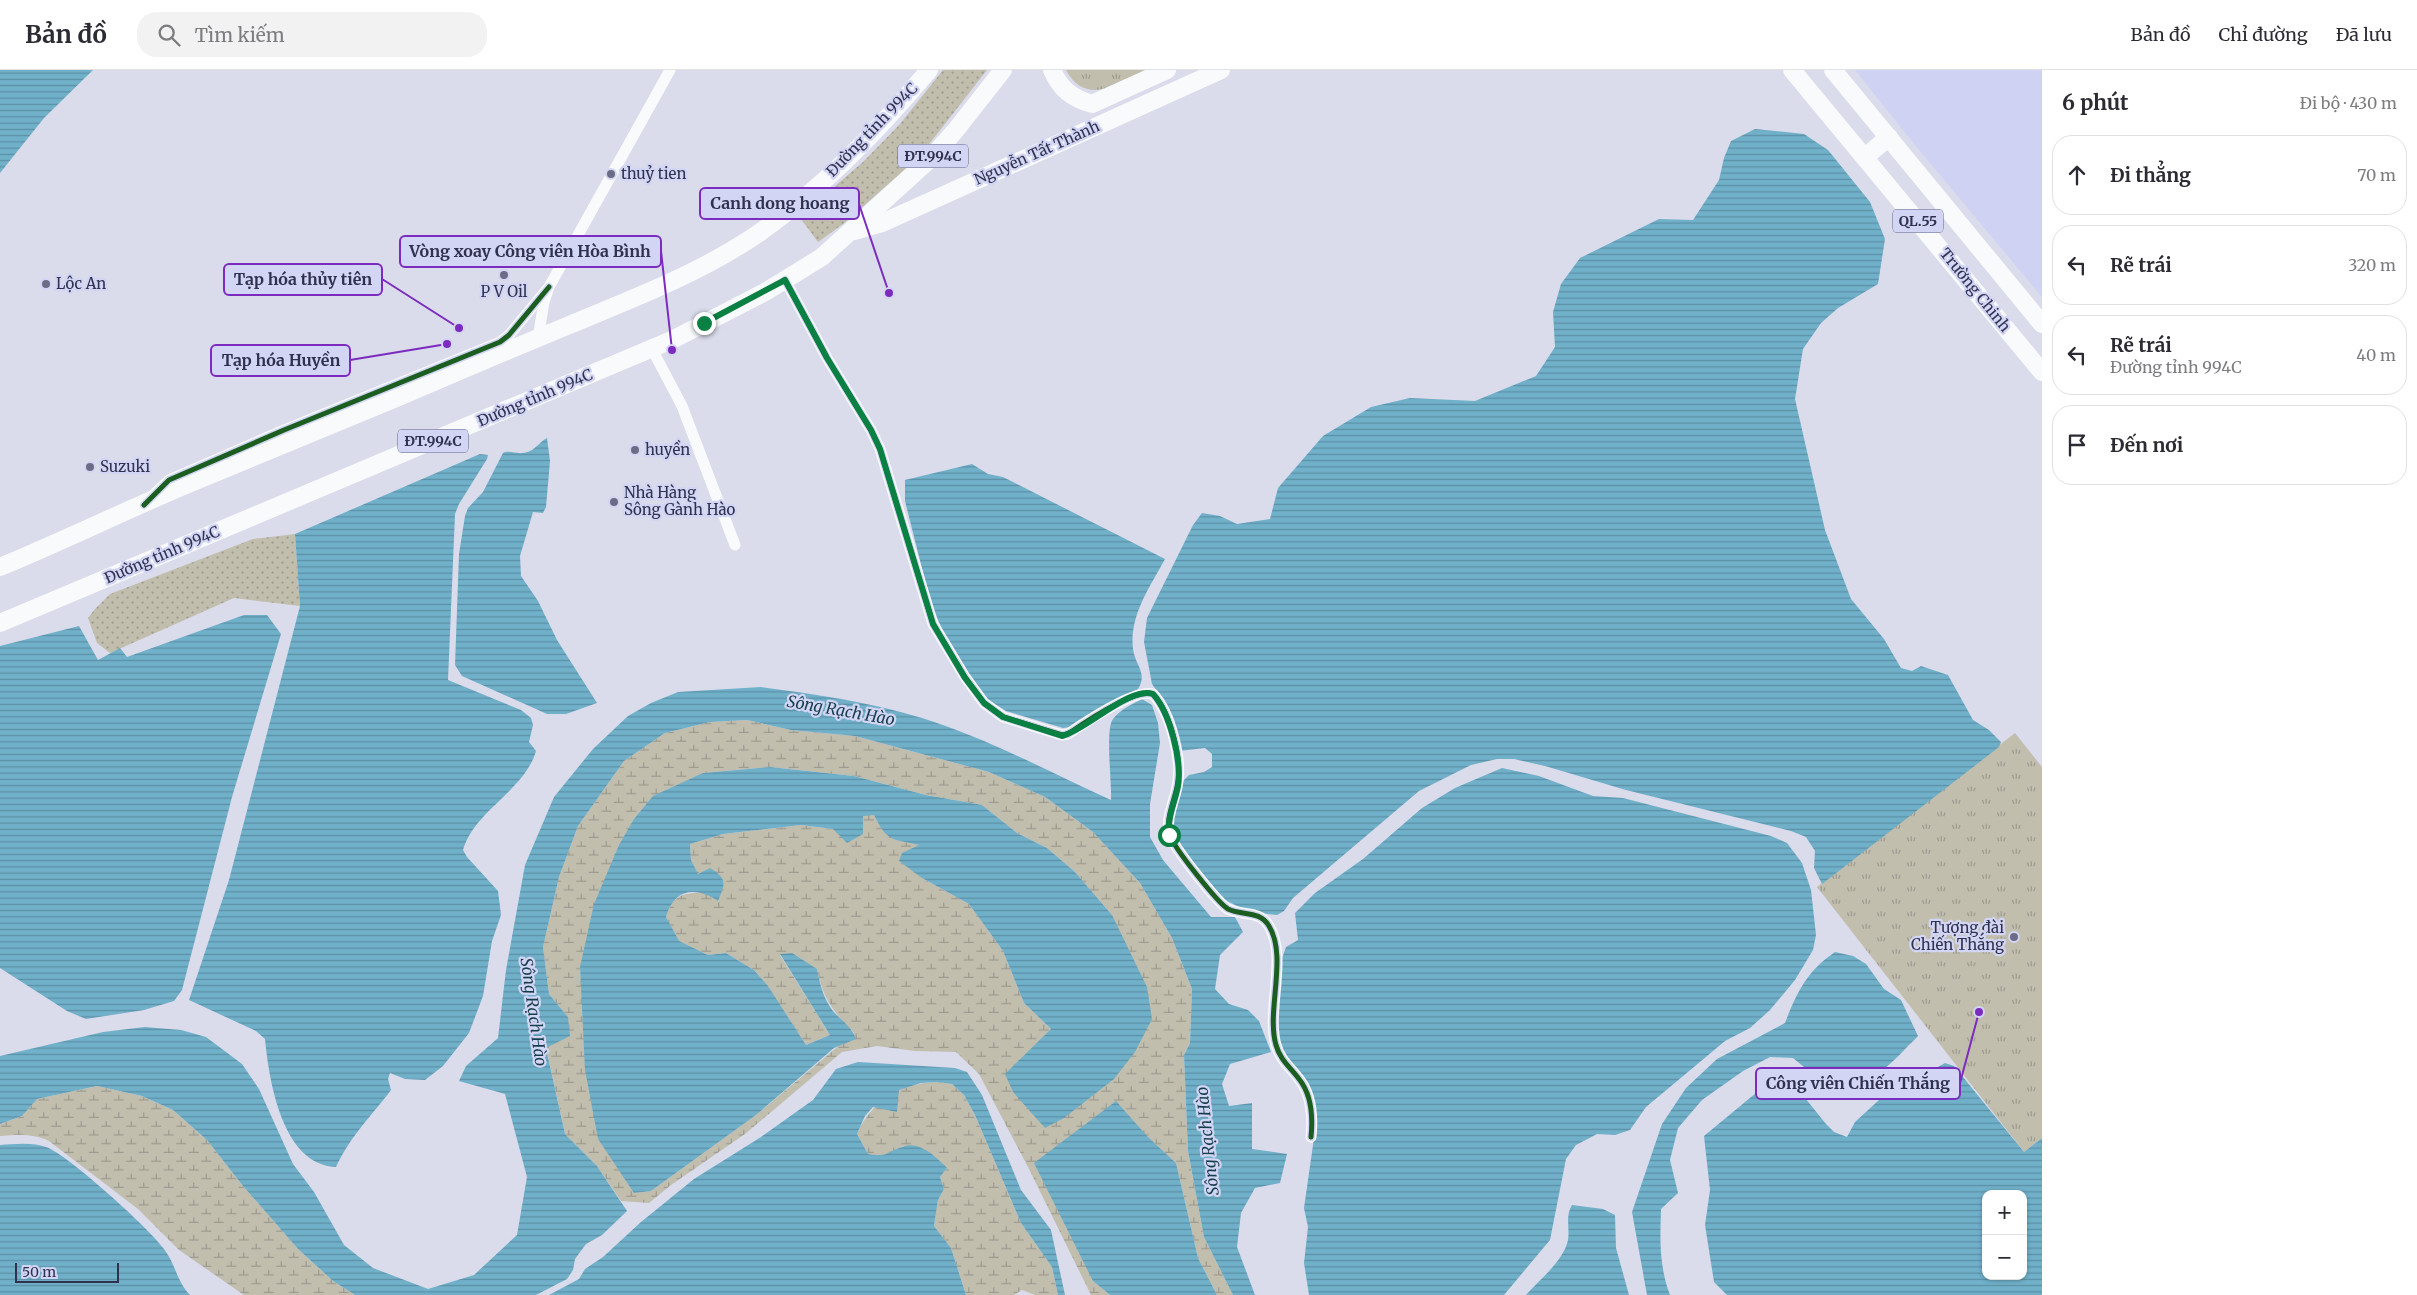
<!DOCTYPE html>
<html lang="vi">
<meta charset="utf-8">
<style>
:root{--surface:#fff;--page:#f2f2f3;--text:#2b2b33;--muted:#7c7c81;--line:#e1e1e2}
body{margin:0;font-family:Merriweather,serif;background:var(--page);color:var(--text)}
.controls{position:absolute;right:15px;bottom:15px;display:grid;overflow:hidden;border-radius:10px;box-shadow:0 1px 4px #0004}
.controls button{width:45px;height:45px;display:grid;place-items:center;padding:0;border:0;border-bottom:1px solid var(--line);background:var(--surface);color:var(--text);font:25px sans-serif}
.scale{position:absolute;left:15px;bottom:12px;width:104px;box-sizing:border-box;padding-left:5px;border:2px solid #30314f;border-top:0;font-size:14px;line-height:18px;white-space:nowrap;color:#30314f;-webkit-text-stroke:4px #d2d5f3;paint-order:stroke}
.stop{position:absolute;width:15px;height:15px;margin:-11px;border:4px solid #0b8043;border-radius:50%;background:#fff}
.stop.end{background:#0b8043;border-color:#fff;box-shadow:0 1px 5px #0008}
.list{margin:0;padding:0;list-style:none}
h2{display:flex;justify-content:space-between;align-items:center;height:65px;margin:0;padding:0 20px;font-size:21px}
h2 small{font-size:16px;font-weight:400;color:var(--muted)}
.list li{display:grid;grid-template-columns:32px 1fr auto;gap:15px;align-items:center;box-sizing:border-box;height:80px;margin:0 10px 10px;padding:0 10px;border:1px solid var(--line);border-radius:20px}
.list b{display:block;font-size:19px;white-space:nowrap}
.list p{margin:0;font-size:16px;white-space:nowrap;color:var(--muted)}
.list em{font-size:16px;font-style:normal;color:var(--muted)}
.icon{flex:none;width:28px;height:28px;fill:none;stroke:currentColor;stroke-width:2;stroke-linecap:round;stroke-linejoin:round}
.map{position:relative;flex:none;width:2042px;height:1225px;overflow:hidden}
header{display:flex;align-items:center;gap:30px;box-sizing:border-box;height:70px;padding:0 25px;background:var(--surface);border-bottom:1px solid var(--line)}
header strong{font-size:24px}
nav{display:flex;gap:28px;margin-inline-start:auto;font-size:18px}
.search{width:350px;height:45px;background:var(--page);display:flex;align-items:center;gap:12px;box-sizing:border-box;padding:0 18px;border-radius:20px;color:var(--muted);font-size:19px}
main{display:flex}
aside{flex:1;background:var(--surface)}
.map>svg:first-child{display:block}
.built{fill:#d0d2f4}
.grass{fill:url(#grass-dots)}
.wetland{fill:url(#wetland-marsh);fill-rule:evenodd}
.park{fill:url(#park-tufts)}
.water{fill:url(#water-rules);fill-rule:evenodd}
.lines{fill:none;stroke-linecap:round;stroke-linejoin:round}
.minor{stroke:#f9fafc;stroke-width:11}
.primary{stroke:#f9fafc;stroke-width:18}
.trunk{stroke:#f9fafc;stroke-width:18}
.cycleway-casing{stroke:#d2d5f3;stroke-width:8}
.cycleway{stroke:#1b5e20;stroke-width:5}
.route{stroke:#0b8043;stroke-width:6}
.poi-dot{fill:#6c6c86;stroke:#d2d5f3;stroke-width:2}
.labels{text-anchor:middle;stroke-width:4.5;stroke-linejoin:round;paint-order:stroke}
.shield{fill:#d2d5f3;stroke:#616280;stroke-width:1}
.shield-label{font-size:14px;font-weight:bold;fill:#30314f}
.street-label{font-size:15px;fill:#30314f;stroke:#d2d5f3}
.poi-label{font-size:15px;fill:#30314f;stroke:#d2d5f3;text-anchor:start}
.water-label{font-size:16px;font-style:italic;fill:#153e4b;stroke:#d2d5f3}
.leader{fill:none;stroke:#7b2cbf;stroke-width:2}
.callout-dot{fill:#7b2cbf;stroke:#d2d5f3;stroke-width:2}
.callout{fill:#d2d5f3;stroke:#7b2cbf;stroke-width:2}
.callout-label{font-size:16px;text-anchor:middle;font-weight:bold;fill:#30314f}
</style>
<header>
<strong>Bản đồ</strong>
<div class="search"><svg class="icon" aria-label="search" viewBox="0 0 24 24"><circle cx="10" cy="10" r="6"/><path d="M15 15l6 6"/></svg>Tìm kiếm</div>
<nav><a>Bản đồ</a><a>Chỉ đường</a><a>Đã lưu</a></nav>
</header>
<main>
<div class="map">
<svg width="2042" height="1225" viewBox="0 0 2042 1225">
<defs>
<pattern id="grass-dots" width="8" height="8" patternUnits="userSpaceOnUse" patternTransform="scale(1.25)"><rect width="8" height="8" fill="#c1beae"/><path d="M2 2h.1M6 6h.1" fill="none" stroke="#9d9b90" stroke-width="1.8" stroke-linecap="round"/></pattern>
<pattern id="wetland-marsh" width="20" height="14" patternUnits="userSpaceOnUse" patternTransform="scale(1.25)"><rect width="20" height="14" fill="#c1beae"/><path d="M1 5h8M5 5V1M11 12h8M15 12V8" fill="none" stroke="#9d9b90"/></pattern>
<pattern id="park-tufts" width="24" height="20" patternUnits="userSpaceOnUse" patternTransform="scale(1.25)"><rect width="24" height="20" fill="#c1beae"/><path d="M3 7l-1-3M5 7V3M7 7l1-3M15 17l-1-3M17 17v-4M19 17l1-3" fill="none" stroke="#9d9b90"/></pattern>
<pattern id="water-rules" width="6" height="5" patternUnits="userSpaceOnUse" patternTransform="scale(1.25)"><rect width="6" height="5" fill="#70b0c9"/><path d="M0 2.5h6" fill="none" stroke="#5c90a6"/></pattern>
</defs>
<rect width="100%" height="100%" fill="#dadbeb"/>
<!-- built -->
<path class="built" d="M 1855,0 L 2042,0 L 2042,227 L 1910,69 Z"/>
<!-- grass -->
<path class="grass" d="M 943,0 L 987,0 L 919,87 L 843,154 L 818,172 L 801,149 L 804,143 L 863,92 L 900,54 Z
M 295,464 L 300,536 L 234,528 L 110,583 L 97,573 L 88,548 L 95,539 L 110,524 L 253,469 Z"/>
<!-- wetland -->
<path class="wetland" d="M 747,650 L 791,660 L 855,666 L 989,702 L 1045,727 L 1093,762 L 1140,813 L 1172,868 L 1192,919 L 1190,973 L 1184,985 L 1188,1081 L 1204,1167 L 1233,1225 L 1217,1225 L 1198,1188 L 1176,1093 L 1147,1066 L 1093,1211 L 1110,1225 L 1091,1225 L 1028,1097 L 979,1004 L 956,982 L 915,981 L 877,976 L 842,982 L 745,1064 L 671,1115 L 649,1133 L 621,1131 L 597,1096 L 565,1064 L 546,977 L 568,947 L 549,924 L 543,877 L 559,807 L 578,756 L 624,691 L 665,663 L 710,652 ZM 770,697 L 854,706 L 926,725 L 982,735 L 1017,763 L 1047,778 L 1075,802 L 1112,845 L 1044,1057 L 1039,973 L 1051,959 L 1024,933 L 1003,881 L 969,834 L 922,808 L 920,775 C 894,770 886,770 874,745 L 863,745 L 833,759 L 801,755 L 723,764 L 690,774 L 691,790 L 704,822 C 682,824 673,824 666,847 L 678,871 L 708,885 L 726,883 L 754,900 L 768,917 L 806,975 L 830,965 L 780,885 L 817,899 C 823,929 833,941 854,963 L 756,1045 L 651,1121 L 634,1123 L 584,951 L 580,897 L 703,703 Z
M 937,1012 L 952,1014 L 964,1025 L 975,1045 L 1021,1153 L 1052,1197 L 1058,1225 L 1035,1225 L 1022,1220 L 1014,1225 L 966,1225 L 951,1178 L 934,1156 L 938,1130 L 944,1119 L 940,1107 L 947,1098 L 903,1076 L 885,1086 L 868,1084 L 857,1064 C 873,1029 899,1014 937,1012 Z
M 97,1016 L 142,1026 L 173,1040 L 207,1070 L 243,1116 L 298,1179 L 333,1211 L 355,1225 L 244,1225 L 179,1180 L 138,1139 L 49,1071 C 32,1063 17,1065 0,1066 L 0,1054 L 22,1046 L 37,1029 Z"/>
<!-- park -->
<path class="park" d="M 1066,0 L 1150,0 C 1121,12 1086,38 1066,0 Z
M 2015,663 L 2042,697 L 2042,1068 L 2024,1082 L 1817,817 Z"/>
<!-- water -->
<path class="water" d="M 0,0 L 93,0 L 44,48 L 0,103 Z
M 1755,59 L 1804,64 L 1828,80 L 1870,132 L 1885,169 L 1878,214 L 1838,238 L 1821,253 L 1803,279 L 1795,329 L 1825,460 L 1851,529 L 1884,569 L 1901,598 L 1912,601 L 1921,596 L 1948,605 L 1973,650 L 1989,660 L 2001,672 L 1999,677 L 1822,814 L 1814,798 L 1815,781 L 1806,767 L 1791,761 L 1626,720 L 1545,696 L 1514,689 L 1497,689 L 1471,695 L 1419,721 L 1293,828 L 1284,841 L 1277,845 L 1260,843 L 1239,837 L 1223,829 L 1212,819 L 1175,766 L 1173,747 L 1182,712 L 1189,705 L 1204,702 L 1212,697 L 1212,684 L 1205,678 L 1179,681 L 1163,630 L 1152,614 L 1144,572 L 1147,548 L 1193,455 L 1202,443 L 1220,446 L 1237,454 L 1270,449 L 1278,418 L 1323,366 L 1371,337 L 1410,328 L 1475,331 L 1536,306 L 1555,277 L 1553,242 L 1561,214 L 1580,188 L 1659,149 L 1693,150 L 1719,110 L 1724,88 L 1731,71 Z
M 547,368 L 550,391 L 546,437 L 543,443 L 533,442 L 520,486 L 521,506 L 538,531 L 557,570 L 597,633 L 566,644 L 547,644 L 462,606 L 455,595 L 459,484 L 465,446 L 468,438 L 483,422 L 503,383 C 510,380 515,384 523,383 C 534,382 538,373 547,368 Z
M 480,384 L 488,385 L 487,389 L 459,434 L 455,444 L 448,610 L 521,640 L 531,648 L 533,655 L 529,672 L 536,681 C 525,720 474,741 463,780 L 467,787 L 498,821 L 501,845 L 492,871 L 483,926 L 469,963 L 443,996 L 425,1010 L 405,1009 L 390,1003 L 388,1009 L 391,1020 C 370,1048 351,1065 336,1097 C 282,1095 269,1010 265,969 L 256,961 L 189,930 L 229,810 L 300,536 L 295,464 Z
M 972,394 L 988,404 L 1003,407 L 1165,489 C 1150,517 1129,546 1133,579 C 1135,595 1148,603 1138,619 L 1071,657 L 1063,658 L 1006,641 L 982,626 L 943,561 L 931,534 L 905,431 L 905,410 Z
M 244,545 L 267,545 L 281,564 L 232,727 L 182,920 L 174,931 L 144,940 L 86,949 L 67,941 L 0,898 L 0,576 L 79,556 L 98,590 L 120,578 L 127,587 Z
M 761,617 C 815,624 870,632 922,648 C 987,668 1049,702 1111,730 C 1112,713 1105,659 1113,649 C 1121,639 1131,635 1142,629 L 1152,635 L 1158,653 L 1160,673 L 1150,734 L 1150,767 L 1163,790 L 1211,847 L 1235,847 L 1243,862 L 1220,885 L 1215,919 L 1229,934 L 1248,940 L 1259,951 L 1271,982 L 1230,994 L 1222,1014 L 1229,1036 L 1252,1033 L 1252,1079 L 1287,1084 L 1280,1113 L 1255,1118 L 1241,1143 L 1237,1177 L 1255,1225 L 1233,1225 L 1204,1167 L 1188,1081 L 1184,985 L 1190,973 L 1192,919 L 1172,868 L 1140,813 L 1093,762 L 1045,727 L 989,702 L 855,666 L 791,660 L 747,650 L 710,652 L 665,663 L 624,691 L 578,756 L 559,807 L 543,877 L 549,924 L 568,947 L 570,966 L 546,978 L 565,1064 L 597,1096 L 627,1141 L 602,1165 L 586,1174 L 575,1189 L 573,1200 L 567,1209 L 536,1225 L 355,1225 L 333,1211 L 298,1179 L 243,1116 L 207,1070 L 173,1040 L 142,1026 L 97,1016 L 37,1029 L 22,1046 L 0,1054 L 0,986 L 103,962 L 145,957 L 181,960 L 206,967 L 242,994 L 259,1019 L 293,1094 L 314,1122 L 344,1175 L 373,1198 L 428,1219 L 474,1205 L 517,1165 L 527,1107 L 505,1024 L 459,1011 L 466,996 L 498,968 L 506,900 L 525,795 L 554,727 L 593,679 L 628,646 L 651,633 L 678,622 Z
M 770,697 L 854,706 L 926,725 L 982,735 L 1017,763 L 1047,778 L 1075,802 L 1112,845 L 1147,917 L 1152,949 L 1135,982 L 1114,1009 L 1064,1048 L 1045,1058 L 1013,1022 L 1005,1004 L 1051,959 L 1024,933 L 1003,881 L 969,834 L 922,808 L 899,791 L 902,783 L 919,775 C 892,769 887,772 874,745 L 863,746 L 863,764 L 847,773 L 833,759 L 801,755 L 723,764 L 690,774 L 691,790 L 698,804 L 710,798 C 728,809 725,814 718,831 C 695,816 674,819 666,847 L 679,871 L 708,885 L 726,883 L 754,900 L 768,916 L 806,975 L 830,965 L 780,884 L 792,883 L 817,899 C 820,914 823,928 833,941 C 841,950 852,957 856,969 L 834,978 L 756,1045 L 651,1121 L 634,1123 L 598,1069 L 585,1000 L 580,897 L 594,834 L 619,775 L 634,749 L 653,726 L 703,703 Z
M 1502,698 L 1539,706 L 1593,726 L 1623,728 L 1771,766 L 1787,773 L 1802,793 L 1811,820 L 1816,865 L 1813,880 L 1795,910 L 1770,940 L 1750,958 L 1725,971 L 1646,1037 L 1630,1060 L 1615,1065 L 1597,1064 L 1576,1075 L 1566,1089 L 1550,1170 L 1504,1225 L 1309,1225 L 1304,1193 L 1308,1157 L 1304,1138 L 1315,1061 L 1313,1029 L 1280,977 L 1277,964 L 1280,894 L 1286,877 L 1298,870 L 1295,843 L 1315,823 L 1363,789 L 1422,738 L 1455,718 Z
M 1835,882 L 1853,886 L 1866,894 L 1884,919 L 1901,930 L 1918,966 C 1895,989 1871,1018 1836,1023 L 1793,988 L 1770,987 L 1743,1001 L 1702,1030 L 1678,1058 L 1670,1090 L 1678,1123 L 1661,1139 C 1660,1170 1659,1196 1670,1225 L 1647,1225 L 1632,1142 L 1662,1054 L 1686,1018 L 1717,989 L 1785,953 C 1797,922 1807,901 1835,882 Z
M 858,992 L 955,998 L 967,1002 L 982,1025 L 1021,1120 L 1051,1160 L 1065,1225 L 1058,1225 L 1052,1197 L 1021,1153 L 975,1045 L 964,1025 L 952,1014 L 937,1012 L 921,1013 L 899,1020 L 897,1042 L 873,1037 L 865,1046 L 857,1064 L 868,1084 C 889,1087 884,1083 902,1077 C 919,1070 936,1087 947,1098 L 940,1107 L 944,1119 L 938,1130 L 934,1156 L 951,1178 L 966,1225 L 549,1225 L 579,1209 L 585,1199 L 603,1187 L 641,1152 L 694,1109 L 761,1067 L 813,1030 L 836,999 Z
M 1945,993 L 1954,996 L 2024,1082 L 2042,1068 L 2042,1225 L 1727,1225 L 1714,1212 L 1705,1155 L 1710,1120 L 1704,1066 L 1768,1013 C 1777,1007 1784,1007 1793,1013 L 1826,1054 L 1834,1062 L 1847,1067 L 1855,1052 L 1879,1030 ZM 1986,1124 L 2023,1124 L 2023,1206 L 1986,1206 Z
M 1116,1031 L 1147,1066 L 1176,1093 L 1198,1188 L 1217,1225 L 1110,1225 L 1093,1211 L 1034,1093 Z
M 0,1075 C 14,1074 33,1072 46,1077 C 67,1084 150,1159 164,1179 C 175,1193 177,1212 190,1225 L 0,1225 Z
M 1572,1135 L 1603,1139 L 1615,1145 L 1616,1178 L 1629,1225 L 1526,1225 C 1540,1209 1563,1192 1568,1170 C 1570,1158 1565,1146 1572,1135 Z"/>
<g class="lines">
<!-- minor -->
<path class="minor" d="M 785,210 L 827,288 L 871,360 L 880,379 L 933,554 L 965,607 L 984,633 L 1003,647 L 1062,665 L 1068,664 C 1084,653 1135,618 1153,624 C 1171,643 1183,692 1177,717 C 1174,732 1165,750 1170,765 C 1173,777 1218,833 1228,839 C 1242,846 1260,840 1269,856 C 1288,887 1266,941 1276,975 C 1280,990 1291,998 1299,1009 C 1312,1025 1313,1047 1311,1067
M 538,268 L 544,232 L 549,217 L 670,0
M 652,279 L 682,336 L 735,475
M 152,426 L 169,410 L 284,360 L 500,272 L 509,265 L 549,217"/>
<!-- primary -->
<path class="primary" d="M 1052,0 C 1061,20 1072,28 1092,34 L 1167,0
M 854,161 L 882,153 L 1221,0
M 0,497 C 63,471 124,441 186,415 C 255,386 325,358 394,329 C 452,304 509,280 567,256 C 632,229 701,203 759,163 C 823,118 879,60 929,0
M 0,553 L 674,269 L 765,222 L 822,187 L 930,89 L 955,61 L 1003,0"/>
<!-- trunk -->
<path class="trunk" d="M 1792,0 L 2042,302
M 1833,0 L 2042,254
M 1865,87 L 1889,67"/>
<!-- cycleway casing -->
<g class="cycleway-casing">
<path id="cycleway" d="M 785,210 L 827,288 L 871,360 L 880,379 L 933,554 L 965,607 L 984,633 L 1003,647 L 1062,665 L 1068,664 C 1084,653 1135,618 1153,624 C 1171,643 1183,692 1177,717 C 1174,732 1165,750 1170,765 C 1173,777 1218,833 1228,839 C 1242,846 1260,840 1269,856 C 1288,887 1266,941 1276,975 C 1280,990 1291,998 1299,1009 C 1312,1025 1313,1047 1311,1067
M 144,435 L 169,410 L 284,360 L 500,272 L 509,265 L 549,217"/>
</g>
<!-- cycleway -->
<use href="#cycleway" class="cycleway"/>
</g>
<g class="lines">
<!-- route -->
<path class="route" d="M 704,253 L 785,210 L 827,288 L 871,360 L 880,379 L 933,554 L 965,608 L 984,633 L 1003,647 L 1062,666 C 1086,660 1130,616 1153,624 C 1170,643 1182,691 1178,716 C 1175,732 1167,748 1169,765"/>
</g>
<!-- markers -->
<g class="poi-dot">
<circle cx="611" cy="104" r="5"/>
<circle cx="504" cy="205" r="5"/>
<circle cx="46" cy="214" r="5"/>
<circle cx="635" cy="380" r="5"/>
<circle cx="90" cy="397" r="5"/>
<circle cx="614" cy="432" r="5"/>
<circle cx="2014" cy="867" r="5"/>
</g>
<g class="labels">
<!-- shield labels -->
<g class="shield">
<rect x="898" y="74.5" width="70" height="23" rx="4"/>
<rect x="1893" y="139.5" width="50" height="23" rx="4"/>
<rect x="398" y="359.5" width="70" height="23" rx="4"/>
</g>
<g class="shield-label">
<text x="933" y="91">ĐT.994C</text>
<text x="1918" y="156">QL.55</text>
<text x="433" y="376">ĐT.994C</text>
</g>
<!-- street labels -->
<g class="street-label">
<text transform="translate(872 60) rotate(-46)" y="5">Đường tỉnh 994C</text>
<text transform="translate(1037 83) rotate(-24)" y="5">Nguyễn Tất Thành</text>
<text transform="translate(1975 220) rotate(51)" y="5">Trường Chinh</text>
<text transform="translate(535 328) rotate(-23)" y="5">Đường tỉnh 994C</text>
<text transform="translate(162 485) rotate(-23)" y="5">Đường tỉnh 994C</text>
</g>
<!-- poi labels -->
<g class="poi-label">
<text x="621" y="109">thuỷ tien</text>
<text x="56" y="219">Lộc An</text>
<text x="504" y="227" text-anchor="middle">P V Oil</text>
<text x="645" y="385">huyền</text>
<text x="100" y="402">Suzuki</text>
<text x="624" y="428">Nhà Hàng<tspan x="624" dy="17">Sông Gành Hào</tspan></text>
<text x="2004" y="863" text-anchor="end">Tượng đài<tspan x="2004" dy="17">Chiến Thắng</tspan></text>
</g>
<!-- water labels -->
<g class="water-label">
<text transform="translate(841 640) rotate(10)" y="6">Sông Rạch Hào</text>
<text transform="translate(534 942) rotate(82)" y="6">Sông Rạch Hào</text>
<text transform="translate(1207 1071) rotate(-96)" y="6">Sông Rạch Hào</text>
</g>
</g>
<!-- callouts -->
<path class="leader" d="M889 223L859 134M672 280L661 181M459 258L382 209M447 274L350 290M1979 942L1960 1013"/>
<g class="callout-dot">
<circle cx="889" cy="223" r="5"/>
<circle cx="672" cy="280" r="5"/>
<circle cx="459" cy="258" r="5"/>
<circle cx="447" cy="274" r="5"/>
<circle cx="1979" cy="942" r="5"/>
</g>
<g class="callout">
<rect x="700" y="118" width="159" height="31" rx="5"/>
<rect x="400" y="166" width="261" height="31" rx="5"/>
<rect x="224" y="194" width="158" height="31" rx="5"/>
<rect x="211" y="275" width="139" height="31" rx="5"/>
<rect x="1756" y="998" width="204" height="31" rx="5"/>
</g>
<g class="callout-label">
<text x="780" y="139">Canh dong hoang</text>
<text x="530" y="187">Vòng xoay Công viên Hòa Bình</text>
<text x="303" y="215">Tạp hóa thủy tiên</text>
<text x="281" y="296">Tạp hóa Huyền</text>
<text x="1858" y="1019">Công viên Chiến Thắng</text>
</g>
</svg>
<div class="controls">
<button>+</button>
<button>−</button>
</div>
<div class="scale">50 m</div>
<div class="stop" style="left:1169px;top:765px"></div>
<div class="stop end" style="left:704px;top:253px"></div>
</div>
<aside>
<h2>6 phút<small>Đi bộ · 430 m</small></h2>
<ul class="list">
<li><svg class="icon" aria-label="ahead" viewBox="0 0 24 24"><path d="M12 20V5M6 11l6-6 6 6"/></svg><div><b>Đi thẳng</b></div><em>70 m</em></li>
<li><svg class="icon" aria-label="left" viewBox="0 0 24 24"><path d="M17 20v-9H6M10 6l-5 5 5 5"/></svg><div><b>Rẽ trái</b></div><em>320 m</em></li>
<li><svg class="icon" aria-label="left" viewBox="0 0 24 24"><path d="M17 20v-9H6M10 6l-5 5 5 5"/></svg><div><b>Rẽ trái</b><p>Đường tỉnh 994C</p></div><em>40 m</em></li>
<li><svg class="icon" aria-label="arrive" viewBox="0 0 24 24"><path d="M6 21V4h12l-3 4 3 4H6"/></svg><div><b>Đến nơi</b></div></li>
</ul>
</aside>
</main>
